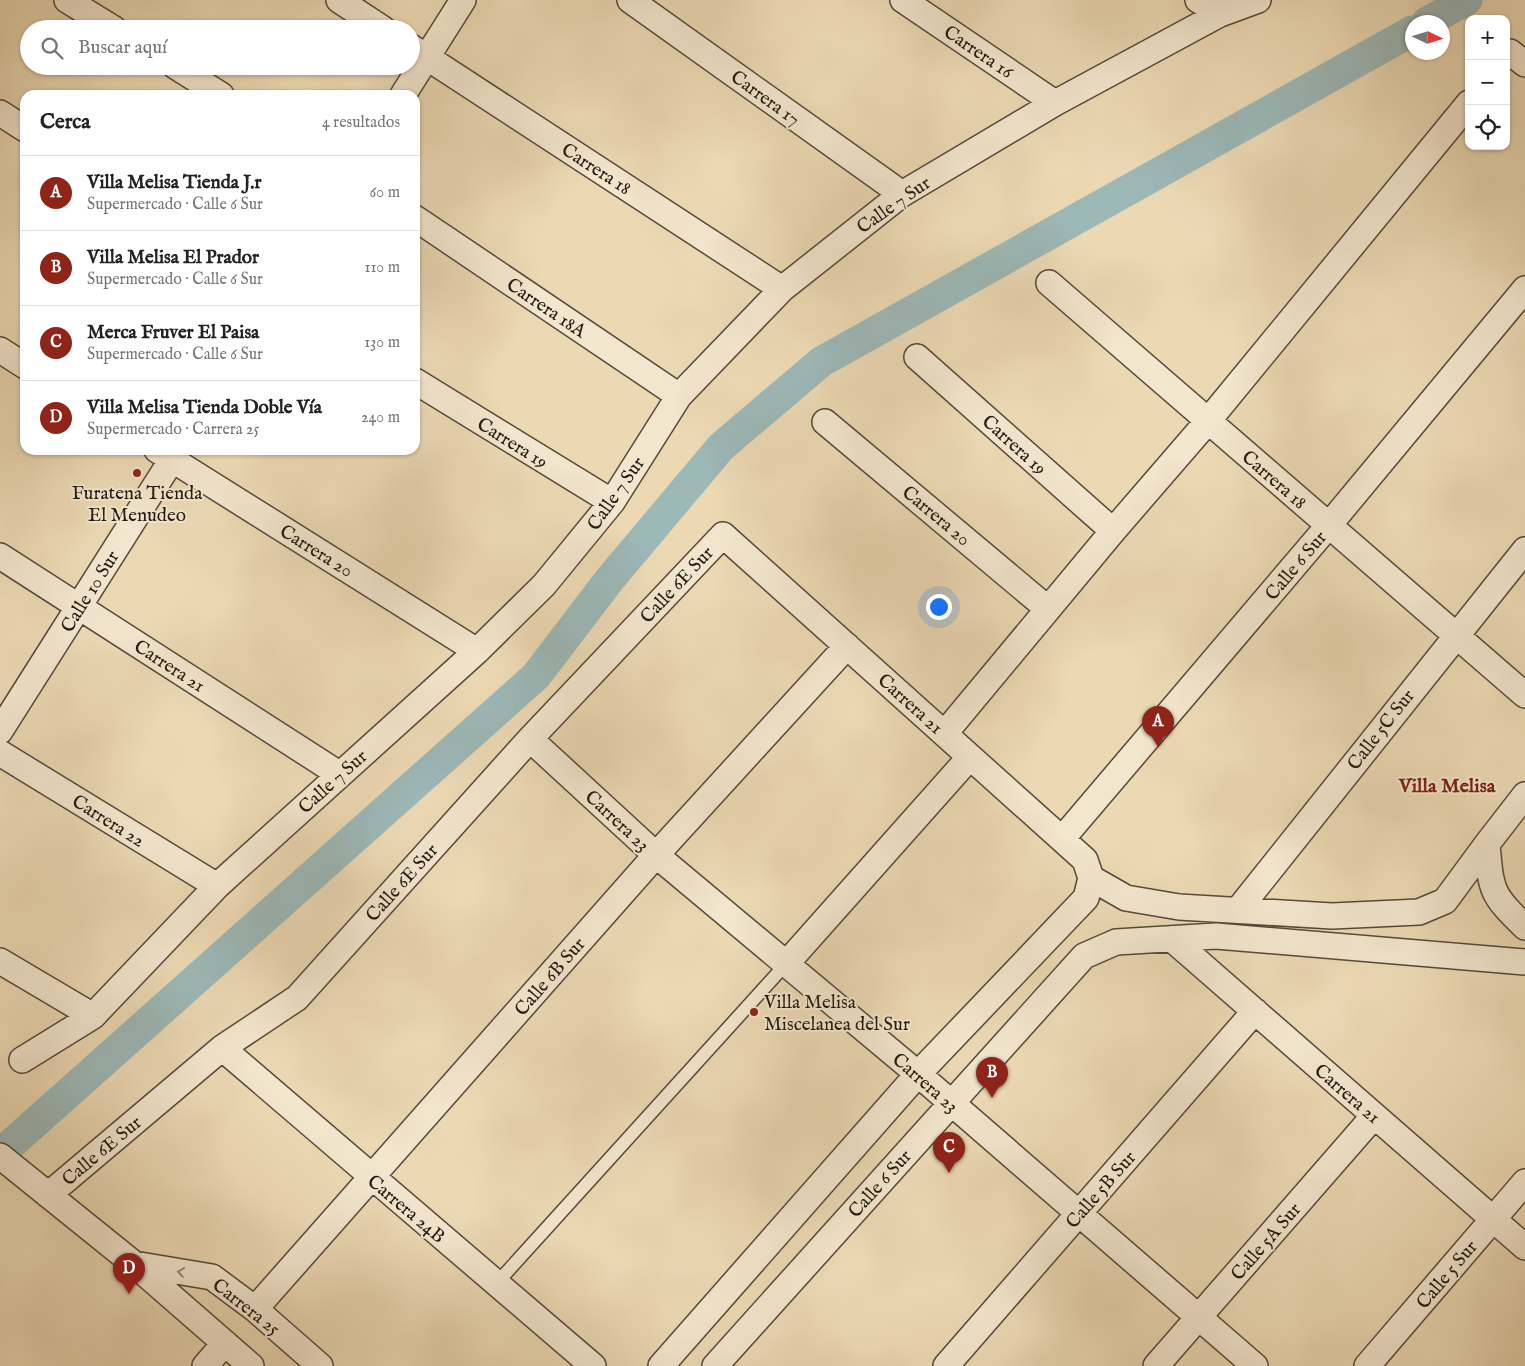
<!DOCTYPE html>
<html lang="es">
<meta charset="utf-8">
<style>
:root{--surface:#fff;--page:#f2f2f2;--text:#222;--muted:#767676;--line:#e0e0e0;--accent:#8f2418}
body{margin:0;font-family:"IM FELL English",serif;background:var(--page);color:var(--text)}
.controls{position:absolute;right:15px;top:15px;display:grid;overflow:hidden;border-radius:10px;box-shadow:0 1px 4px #0004}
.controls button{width:45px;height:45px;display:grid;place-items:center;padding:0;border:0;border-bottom:1px solid var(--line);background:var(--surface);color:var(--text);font:25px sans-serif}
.compass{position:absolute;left:1405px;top:15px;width:45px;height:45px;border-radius:50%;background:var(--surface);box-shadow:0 1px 4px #0004;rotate:94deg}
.you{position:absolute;left:938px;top:606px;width:18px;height:18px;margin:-12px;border:4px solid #fff;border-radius:50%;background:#1a73e8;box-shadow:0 0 0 8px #1a73e833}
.badge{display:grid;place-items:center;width:32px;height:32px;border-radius:50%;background:var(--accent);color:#fff;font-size:16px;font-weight:700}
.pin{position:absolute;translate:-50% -41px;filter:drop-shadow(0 1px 2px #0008)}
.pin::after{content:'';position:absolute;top:26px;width:18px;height:15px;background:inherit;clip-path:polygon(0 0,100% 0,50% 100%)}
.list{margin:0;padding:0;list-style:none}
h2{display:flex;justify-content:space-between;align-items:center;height:65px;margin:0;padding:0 20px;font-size:21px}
h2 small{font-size:16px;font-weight:400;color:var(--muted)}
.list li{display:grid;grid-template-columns:32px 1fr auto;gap:15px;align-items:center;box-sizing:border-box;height:75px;padding:0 20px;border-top:1px solid var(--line)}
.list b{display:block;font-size:19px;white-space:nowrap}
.list p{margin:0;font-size:16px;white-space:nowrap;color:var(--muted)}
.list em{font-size:16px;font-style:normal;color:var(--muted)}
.icon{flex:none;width:28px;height:28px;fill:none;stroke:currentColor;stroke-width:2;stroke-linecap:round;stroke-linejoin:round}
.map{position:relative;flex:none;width:1525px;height:1366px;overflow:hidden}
.search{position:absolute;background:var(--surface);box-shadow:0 1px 4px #0004;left:20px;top:20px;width:400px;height:55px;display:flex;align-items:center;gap:12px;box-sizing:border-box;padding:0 18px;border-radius:28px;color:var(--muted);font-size:19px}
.panel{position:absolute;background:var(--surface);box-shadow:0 1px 4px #0004;left:20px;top:90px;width:400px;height:365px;border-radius:15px}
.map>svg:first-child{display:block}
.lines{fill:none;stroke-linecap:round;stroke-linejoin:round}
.canal{stroke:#9cb8b7;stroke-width:31}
.service-casing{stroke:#54493a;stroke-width:15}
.minor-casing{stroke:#54493a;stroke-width:28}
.service{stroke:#f3e6ce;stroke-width:12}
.minor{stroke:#f3e6ce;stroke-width:25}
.oneway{stroke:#948a79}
.poi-dot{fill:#8f2418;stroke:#f3e6ce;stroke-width:2}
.labels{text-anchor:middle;stroke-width:4;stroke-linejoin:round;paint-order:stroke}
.street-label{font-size:19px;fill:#211911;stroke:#f3e6ce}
.poi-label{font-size:19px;fill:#211911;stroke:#f3e6ce}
.neighbourhood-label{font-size:20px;font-weight:bold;fill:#7a1f14;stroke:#f3e6ce}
</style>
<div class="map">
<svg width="1525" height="1366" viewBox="0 0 1525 1366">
<rect width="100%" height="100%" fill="#ecd9b4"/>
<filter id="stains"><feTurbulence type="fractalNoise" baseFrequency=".004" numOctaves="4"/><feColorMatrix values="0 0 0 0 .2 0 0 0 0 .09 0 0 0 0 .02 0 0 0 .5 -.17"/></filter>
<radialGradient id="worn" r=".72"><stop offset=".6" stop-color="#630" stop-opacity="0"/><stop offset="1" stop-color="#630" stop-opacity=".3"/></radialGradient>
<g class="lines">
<!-- canal -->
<path class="canal" d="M 1427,22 L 1467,0
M 0,1154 L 536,676 L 610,579 L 721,447 L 821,362 L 1412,31"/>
<!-- service casing -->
<g class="service-casing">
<path id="service" d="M 496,1284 L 786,964"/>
</g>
<!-- minor casing -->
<g class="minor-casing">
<path id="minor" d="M 67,0 L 114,29
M 339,0 L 383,29
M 630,0 L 902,194
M 903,0 L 1055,103
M 1198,0 L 1220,14
M 411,47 L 782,289
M 1506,57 L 1510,52 L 1525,64
M 175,66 L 221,95
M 403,95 L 463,0
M 0,113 L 25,129
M 415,218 L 679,396
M 1049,283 L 1525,695
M 0,350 L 25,366
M 917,357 L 1113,531
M 415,381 L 612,502
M 825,422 L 1048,609
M 157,450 L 477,651
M 0,556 L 339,774
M 0,731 L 178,450
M 945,733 L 1113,531 L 1208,421 L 1469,103
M 530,739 L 656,855 L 918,1074 L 1255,1366
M 0,753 L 217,886
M 1525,795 L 1487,844 C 1491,891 1491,894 1525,927
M 1062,839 L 1329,525 L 1525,289
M 1091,878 L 1126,898 L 1179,907 L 1332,916 L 1419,912 L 1445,901 L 1487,844
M 1238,910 L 1525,550
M 1172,939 L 1525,1247
M 0,961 L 93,1016
M 786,964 L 970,757
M 222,1048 L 593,1366
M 22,1060 L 93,1016 L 217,886 L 477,651 L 544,585 L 612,502 L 679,396 L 782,289 L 902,194 L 1055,103 L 1220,14 L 1258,0
M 0,1156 L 134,1264 L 251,1366
M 48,1195 L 222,1048 L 297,998 L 530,739 L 723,535 L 1085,860 L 1091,878
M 134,1264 L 212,1277 L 255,1309 L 320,1366
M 255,1309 L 656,855 L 847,646
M 205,1366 L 225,1343
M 661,1366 L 918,1074 L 1086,898 L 1091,878
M 715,1366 L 1084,956 L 1116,942 L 1216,936 L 1525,962
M 946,1366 L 1255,1011
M 1156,1366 L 1374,1116
M 1367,1366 L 1525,1182"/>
</g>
<!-- service -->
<use href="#service" class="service"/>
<!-- minor -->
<use href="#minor" class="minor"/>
</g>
<!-- one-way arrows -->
<defs><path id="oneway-chevron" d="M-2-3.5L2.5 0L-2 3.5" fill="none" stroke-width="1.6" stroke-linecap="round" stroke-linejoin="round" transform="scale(1.25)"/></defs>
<use class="oneway" href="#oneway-chevron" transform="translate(181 1272) rotate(-171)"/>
<!-- markers -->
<g class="poi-dot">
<circle cx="137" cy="473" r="5"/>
<circle cx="754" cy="1012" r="5"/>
</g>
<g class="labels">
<!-- street labels -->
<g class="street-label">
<text transform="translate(979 51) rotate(34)" y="7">Carrera 16</text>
<text transform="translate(766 97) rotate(36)" y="7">Carrera 17</text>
<text transform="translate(597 168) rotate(33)" y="7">Carrera 18</text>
<text transform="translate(893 204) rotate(-35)" y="7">Calle 7 Sur</text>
<text transform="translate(547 307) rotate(34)" y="7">Carrera 18A</text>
<text transform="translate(513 442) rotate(32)" y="7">Carrera 19</text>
<text transform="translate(1015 444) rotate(42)" y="7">Carrera 19</text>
<text transform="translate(1275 479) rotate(41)" y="7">Carrera 18</text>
<text transform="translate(615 493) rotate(-55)" y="7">Calle 7 Sur</text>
<text transform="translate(937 515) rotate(40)" y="7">Carrera 20</text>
<text transform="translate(317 550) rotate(32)" y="7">Carrera 20</text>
<text transform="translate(1295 565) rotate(-50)" y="7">Calle 6 Sur</text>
<text transform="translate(676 584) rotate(-47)" y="7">Calle 6E Sur</text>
<text transform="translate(89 591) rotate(-58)" y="7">Calle 10 Sur</text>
<text transform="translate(170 665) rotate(33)" y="7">Carrera 21</text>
<text transform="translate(911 703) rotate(42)" y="7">Carrera 21</text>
<text transform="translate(1380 729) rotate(-52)" y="7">Calle 5C Sur</text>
<text transform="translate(332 781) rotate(-42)" y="7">Calle 7 Sur</text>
<text transform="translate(109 820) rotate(32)" y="7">Carrera 22</text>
<text transform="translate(618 820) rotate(43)" y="7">Carrera 23</text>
<text transform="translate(401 882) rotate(-48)" y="7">Calle 6E Sur</text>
<text transform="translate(549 976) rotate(-49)" y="7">Calle 6B Sur</text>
<text transform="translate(926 1082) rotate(41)" y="7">Carrera 23</text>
<text transform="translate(1348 1093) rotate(41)" y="7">Carrera 21</text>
<text transform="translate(101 1150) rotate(-40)" y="7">Calle 6E Sur</text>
<text transform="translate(879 1183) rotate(-48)" y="7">Calle 6 Sur</text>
<text transform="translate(1100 1189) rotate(-49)" y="7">Calle 5B Sur</text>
<text transform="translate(407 1208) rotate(40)" y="7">Carrera 24B</text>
<text transform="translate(1265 1241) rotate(-49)" y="7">Calle 5A Sur</text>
<text transform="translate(1446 1274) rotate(-50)" y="7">Calle 5 Sur</text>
<text transform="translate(247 1306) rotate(38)" y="7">Carrera 25</text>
</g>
<!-- poi labels -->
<g class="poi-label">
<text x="137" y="499">Furatena Tienda<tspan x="137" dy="22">El Menudeo</tspan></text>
<text x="764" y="1008" text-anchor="start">Villa Melisa<tspan x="764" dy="22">Miscelanea del Sur</tspan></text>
</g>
<!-- neighbourhood labels -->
<g class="neighbourhood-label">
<text x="1447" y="792">Villa Melisa</text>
</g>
</g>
<rect width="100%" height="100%" filter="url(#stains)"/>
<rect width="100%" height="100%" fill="url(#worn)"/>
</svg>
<div class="controls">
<button>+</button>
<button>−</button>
<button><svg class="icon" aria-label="locate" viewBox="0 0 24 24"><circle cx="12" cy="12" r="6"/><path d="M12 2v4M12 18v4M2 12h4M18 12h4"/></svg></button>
</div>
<svg class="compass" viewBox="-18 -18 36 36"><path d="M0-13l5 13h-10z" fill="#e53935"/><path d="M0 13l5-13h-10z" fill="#767676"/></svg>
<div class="you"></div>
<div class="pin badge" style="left:1158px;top:747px">A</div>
<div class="pin badge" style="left:992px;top:1098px">B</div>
<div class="pin badge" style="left:949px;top:1173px">C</div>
<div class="pin badge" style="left:129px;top:1294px">D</div>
<div class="search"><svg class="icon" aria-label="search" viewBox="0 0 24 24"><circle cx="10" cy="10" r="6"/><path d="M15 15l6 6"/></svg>Buscar aquí</div>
<section class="panel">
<h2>Cerca<small>4 resultados</small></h2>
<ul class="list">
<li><span class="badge">A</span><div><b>Villa Melisa Tienda J.r</b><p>Supermercado · Calle 6 Sur</p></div><em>60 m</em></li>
<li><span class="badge">B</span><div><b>Villa Melisa El Prador</b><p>Supermercado · Calle 6 Sur</p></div><em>110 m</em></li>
<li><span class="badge">C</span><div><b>Merca Fruver El Paisa</b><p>Supermercado · Calle 6 Sur</p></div><em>130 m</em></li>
<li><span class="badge">D</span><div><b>Villa Melisa Tienda Doble Vía</b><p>Supermercado · Carrera 25</p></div><em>240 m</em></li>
</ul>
</section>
</div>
